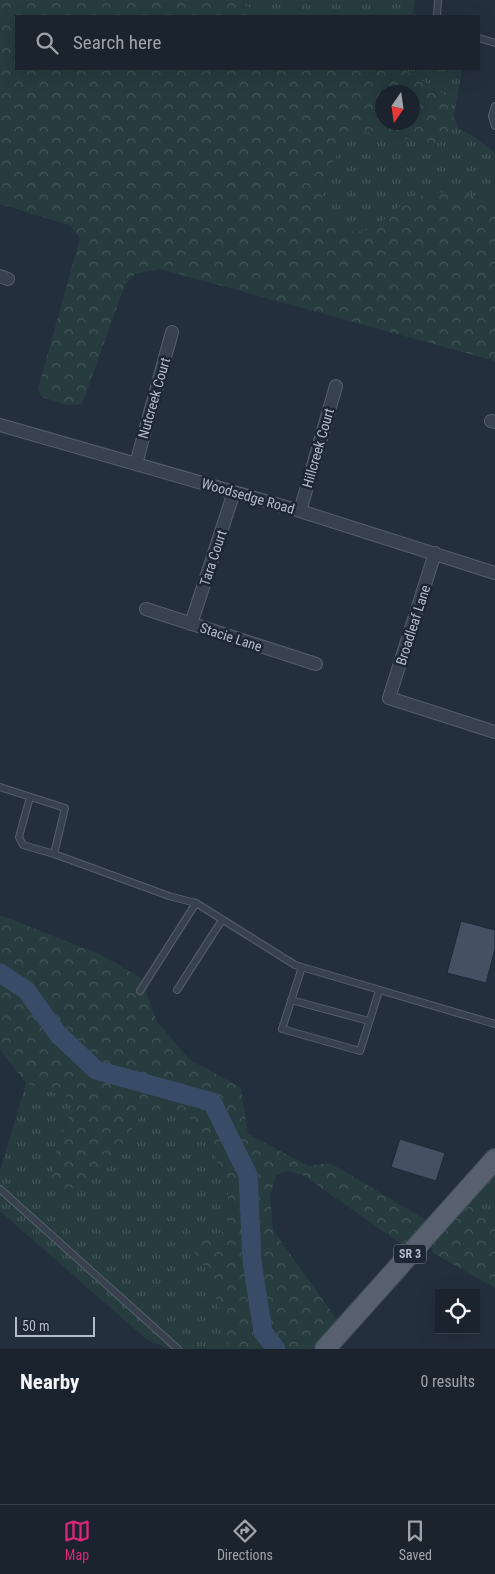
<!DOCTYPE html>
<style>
:root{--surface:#1b232e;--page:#242b36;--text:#f1f3f6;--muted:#a0a4aa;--line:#39404a;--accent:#db2777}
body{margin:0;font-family:"Roboto Condensed",sans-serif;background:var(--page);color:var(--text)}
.controls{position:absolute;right:15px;bottom:15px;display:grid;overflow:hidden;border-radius:0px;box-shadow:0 5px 20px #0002}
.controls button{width:45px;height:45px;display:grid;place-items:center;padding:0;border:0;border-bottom:1px solid var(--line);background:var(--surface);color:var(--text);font:25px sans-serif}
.compass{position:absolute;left:375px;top:85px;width:45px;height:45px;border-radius:50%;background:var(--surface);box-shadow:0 5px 20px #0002;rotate:193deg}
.scale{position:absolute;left:15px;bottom:12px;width:80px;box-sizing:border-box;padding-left:5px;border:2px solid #b4bcc9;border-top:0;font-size:14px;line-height:18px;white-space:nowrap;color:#b4bcc9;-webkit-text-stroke:4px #1d2633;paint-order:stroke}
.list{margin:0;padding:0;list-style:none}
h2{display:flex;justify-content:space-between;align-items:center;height:65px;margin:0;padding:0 20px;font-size:21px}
h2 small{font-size:16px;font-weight:400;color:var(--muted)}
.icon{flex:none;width:28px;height:28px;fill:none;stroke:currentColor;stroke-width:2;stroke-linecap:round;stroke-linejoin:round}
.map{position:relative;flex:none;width:495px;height:1349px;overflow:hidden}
.search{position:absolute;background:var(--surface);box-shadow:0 5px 20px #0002;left:15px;right:15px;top:15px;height:55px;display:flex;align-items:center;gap:12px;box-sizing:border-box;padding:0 18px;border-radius:0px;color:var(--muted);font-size:19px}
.sheet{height:155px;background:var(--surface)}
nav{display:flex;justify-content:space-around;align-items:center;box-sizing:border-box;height:70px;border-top:1px solid var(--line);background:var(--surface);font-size:14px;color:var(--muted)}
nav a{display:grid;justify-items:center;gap:2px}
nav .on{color:var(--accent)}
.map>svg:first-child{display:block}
.grass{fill:url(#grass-tufts)}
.forest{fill:url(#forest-crowns);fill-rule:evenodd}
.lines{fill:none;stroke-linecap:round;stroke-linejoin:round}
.river{stroke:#394c67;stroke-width:19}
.building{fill:#455162;stroke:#1f2835}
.lane-casing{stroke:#565f6c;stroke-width:8}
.street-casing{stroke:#565f6c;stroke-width:14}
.primary-casing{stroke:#414a57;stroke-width:22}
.lane{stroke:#38414e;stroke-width:6}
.street{stroke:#38414e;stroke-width:12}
.primary{stroke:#56606e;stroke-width:20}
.labels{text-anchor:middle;stroke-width:5;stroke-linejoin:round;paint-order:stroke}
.shield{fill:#1d2633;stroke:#878f9c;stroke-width:1}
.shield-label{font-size:12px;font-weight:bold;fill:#b4bcc9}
.street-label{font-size:14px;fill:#b4bcc9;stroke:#1d2633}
</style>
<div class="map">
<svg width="495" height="1349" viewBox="0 0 495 1349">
<defs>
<pattern id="grass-tufts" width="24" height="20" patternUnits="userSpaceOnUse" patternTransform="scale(1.25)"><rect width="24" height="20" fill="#263c3f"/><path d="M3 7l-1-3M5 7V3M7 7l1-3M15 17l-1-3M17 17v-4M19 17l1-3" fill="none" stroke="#435659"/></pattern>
<pattern id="forest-crowns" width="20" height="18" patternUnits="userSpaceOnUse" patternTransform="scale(1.25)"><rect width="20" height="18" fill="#263c3f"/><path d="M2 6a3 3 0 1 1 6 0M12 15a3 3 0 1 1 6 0" fill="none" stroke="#435659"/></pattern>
</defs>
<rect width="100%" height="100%" fill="#242f3e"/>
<!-- grass -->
<path class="grass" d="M 234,0 L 415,0 L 413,16 L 266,16 Z
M 403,69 L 462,69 L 454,116 L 458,128 L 476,138 L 495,153 L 495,203 C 469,193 436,187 409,201 C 374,221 380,241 331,227 L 320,208 C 325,181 333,157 348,134 L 366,132 L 436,144 L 447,96 Z
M 26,1083 L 70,1098 L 73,1107 L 57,1148 L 64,1189 L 85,1186 L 112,1161 L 138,1119 L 151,1110 L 167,1110 L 193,1120 L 213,1148 L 228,1193 L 228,1225 L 221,1233 L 190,1238 L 188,1244 L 207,1270 L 228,1337 L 228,1349 L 169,1349 L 146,1339 L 0,1211 L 0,1171 Z
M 495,1171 L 495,1218 L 481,1211 L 472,1198 Z"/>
<!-- forest -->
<path class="forest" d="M 0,0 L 234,0 L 266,16 L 16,16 L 16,69 L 403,69 L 447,96 L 454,116 L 450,135 L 436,144 L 366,132 L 348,134 C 333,157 325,181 320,208 L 331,227 C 378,241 375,220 409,201 C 436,187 469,193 495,203 L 495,361 L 160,269 L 135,274 L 125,285 L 82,404 L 67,405 L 42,397 L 38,389 L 80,238 L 69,225 L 0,204 ZM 412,92 L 412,122 L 382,122 L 382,92 Z
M 0,915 L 101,955 L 141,978 L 157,1022 L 189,1059 L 241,1088 L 248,1134 L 308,1166 L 330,1163 L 428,1221 L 409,1242 L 401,1244 L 303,1175 L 287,1171 L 276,1175 L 270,1196 L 273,1230 L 338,1321 L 313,1349 L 228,1349 L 228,1337 L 207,1270 L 188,1244 L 190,1238 L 221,1233 L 228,1225 L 228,1193 L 213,1148 L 193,1120 L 167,1110 L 151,1110 L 138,1119 L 112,1161 L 85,1187 L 64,1189 L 52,1178 L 57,1148 L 73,1107 L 70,1098 L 26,1083 L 0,1050 Z
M 472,1198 L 481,1211 L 495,1218 L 495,1288 L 433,1253 L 431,1246 Z"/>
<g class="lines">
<!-- river -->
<path class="river" d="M 0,973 L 26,990 L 58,1034 L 96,1070 L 212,1102 L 248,1175 L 252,1261 L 263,1332 L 276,1349"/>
</g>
<!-- building -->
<path class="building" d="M 461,921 L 495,930 L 495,949 L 486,983 L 447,973 Z
M 400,1139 L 445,1153 L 436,1181 L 391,1167 Z"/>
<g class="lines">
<!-- lane casing -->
<g class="lane-casing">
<path id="lane" d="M 437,16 L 438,0
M 479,38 L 495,43
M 495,106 L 492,116 L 495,126
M 0,787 L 65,808 L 54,854 L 169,896 L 196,903 L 295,965 L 495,1024
M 30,797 L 19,837 L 23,845 L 54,854
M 302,967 L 282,1029 L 360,1051 L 379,991
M 177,990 L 222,920
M 140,991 L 196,903
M 291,1000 L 369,1021
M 0,1189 L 178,1349"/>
</g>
<!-- street casing -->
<g class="street-casing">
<path id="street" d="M 0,276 L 8,279
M 491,421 L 495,422
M 0,425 L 300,511 L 495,573
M 136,464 L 172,332
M 300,511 L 336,386
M 435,553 L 389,698 L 495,732
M 146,609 L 316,664
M 191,624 L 234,492"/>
</g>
<!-- primary casing -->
<g class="primary-casing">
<path id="primary" d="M 325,1349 L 495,1159"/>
</g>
<!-- lane -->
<use href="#lane" class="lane"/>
<!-- street -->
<use href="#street" class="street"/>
<!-- primary -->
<use href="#primary" class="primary"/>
</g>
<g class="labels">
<!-- shield labels -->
<rect class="shield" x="394" y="1244.5" width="32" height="19" rx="4"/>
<g class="shield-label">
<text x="410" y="1258">SR 3</text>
</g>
<!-- street labels -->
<g class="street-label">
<text transform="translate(154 398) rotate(-74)" y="5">Nutcreek Court</text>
<text transform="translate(318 448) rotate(-74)" y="5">Hillcreek Court</text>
<text transform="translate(248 496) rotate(16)" y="5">Woodsedge Road</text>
<text transform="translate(213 558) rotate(-72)" y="5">Tara Court</text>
<text transform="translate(413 625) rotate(-72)" y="5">Broadleaf Lane</text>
<text transform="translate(231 637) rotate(18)" y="5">Stacie Lane</text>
</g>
</g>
</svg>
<div class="controls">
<button><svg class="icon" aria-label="locate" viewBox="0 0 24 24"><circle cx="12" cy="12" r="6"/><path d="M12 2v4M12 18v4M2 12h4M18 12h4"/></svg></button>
</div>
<svg class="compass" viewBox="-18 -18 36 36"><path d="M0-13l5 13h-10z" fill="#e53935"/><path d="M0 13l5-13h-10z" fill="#a0a4aa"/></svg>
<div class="scale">50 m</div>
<div class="search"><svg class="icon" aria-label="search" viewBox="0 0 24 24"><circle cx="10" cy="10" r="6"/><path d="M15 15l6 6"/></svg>Search here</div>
</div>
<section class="sheet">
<h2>Nearby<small>0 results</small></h2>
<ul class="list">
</ul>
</section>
<nav>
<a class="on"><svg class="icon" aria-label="map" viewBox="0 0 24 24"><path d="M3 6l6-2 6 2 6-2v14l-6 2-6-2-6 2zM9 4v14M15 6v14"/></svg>Map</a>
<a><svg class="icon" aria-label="directions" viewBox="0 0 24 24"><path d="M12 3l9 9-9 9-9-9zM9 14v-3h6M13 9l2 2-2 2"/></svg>Directions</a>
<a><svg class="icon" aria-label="saved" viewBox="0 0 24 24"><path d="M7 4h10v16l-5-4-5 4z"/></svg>Saved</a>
</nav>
